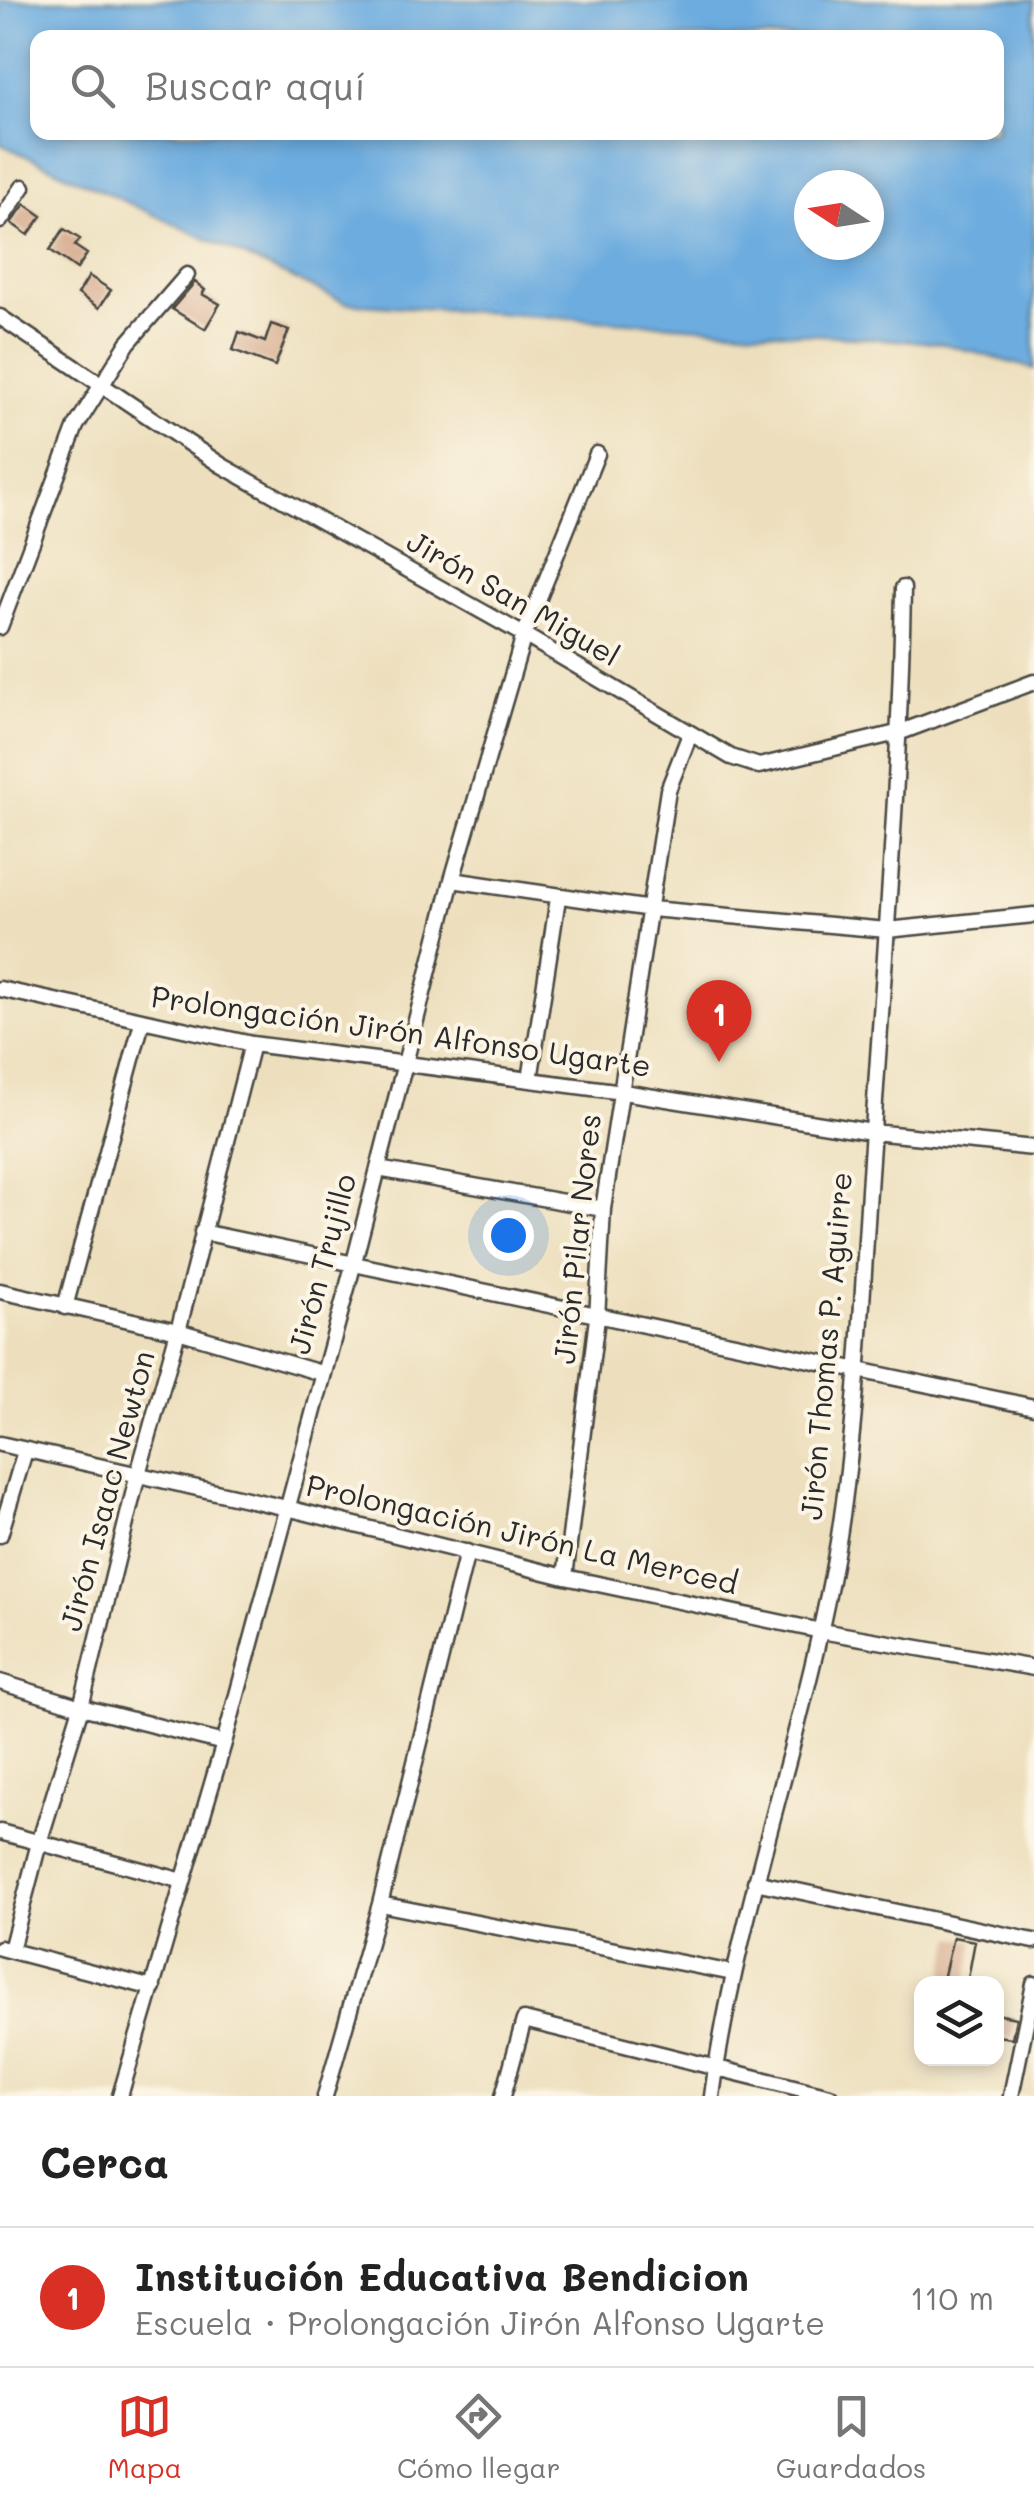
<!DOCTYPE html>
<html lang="es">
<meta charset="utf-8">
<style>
:root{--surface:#fff;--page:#f6f6f6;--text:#222;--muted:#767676;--line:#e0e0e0;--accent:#d93025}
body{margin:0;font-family:Mali,sans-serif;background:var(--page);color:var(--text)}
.controls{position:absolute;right:30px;bottom:30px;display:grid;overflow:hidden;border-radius:20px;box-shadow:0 5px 15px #0003}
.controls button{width:90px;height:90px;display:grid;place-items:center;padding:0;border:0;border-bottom:2px solid var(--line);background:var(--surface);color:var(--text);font:50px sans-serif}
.compass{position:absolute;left:794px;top:170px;width:90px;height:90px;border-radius:50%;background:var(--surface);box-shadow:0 5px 15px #0003;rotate:282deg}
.you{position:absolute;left:508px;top:1235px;width:35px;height:35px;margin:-25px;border:8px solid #fff;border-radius:50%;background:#1a73e8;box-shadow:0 0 0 15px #1a73e833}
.badge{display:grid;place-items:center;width:65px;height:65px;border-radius:50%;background:var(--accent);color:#fff;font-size:32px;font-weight:700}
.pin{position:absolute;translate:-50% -82px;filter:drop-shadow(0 2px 5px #0008)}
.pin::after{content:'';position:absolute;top:52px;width:35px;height:30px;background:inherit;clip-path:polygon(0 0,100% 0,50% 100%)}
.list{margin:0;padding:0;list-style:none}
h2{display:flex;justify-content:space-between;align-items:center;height:130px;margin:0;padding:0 40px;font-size:42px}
h2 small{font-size:32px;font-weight:400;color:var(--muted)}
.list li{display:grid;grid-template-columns:65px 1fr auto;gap:30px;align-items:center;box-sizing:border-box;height:140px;padding:0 40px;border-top:2px solid var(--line)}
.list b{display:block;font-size:38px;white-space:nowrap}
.list p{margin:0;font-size:32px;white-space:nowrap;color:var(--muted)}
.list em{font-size:32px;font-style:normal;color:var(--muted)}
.icon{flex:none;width:55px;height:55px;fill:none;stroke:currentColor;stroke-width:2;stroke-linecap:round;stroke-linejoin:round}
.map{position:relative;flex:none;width:1034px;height:2096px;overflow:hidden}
.search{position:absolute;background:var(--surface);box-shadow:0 5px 15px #0003;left:30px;right:30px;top:30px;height:110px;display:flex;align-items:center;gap:25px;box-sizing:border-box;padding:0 35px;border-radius:20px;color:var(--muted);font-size:38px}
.sheet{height:270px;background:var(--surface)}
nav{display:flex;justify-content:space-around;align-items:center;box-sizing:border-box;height:140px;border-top:2px solid var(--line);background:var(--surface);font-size:28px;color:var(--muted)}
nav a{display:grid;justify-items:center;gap:5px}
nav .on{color:var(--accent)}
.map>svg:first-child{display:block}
.water{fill:#6cacdf;stroke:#4c6c85;stroke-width:2.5;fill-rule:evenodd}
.building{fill:#d1a283}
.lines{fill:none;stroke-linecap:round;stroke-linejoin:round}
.minor-casing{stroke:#484641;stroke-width:19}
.minor{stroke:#fff;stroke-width:14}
.labels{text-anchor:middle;stroke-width:8;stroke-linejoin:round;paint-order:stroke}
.street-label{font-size:30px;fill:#2b2b2b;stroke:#fcf5e5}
</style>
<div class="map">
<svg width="1034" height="2096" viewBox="0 0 1034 2096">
<rect width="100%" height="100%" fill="#fcf5e5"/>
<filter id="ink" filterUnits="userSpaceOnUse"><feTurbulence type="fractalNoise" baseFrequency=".01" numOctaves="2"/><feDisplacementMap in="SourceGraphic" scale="20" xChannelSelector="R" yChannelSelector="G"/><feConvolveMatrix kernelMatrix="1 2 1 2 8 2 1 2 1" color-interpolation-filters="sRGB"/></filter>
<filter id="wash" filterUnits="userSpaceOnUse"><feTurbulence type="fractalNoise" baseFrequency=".0048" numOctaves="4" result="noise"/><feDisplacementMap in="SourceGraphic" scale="40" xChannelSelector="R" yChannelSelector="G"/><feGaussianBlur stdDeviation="2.25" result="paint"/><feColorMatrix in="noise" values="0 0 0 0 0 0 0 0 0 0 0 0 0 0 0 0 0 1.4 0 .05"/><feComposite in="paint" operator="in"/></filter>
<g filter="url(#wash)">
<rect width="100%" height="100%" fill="#eddfbd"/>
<!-- water -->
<path class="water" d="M 0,0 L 1034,0 L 1034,369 L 941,343 L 346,303 L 0,144 ZM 38,38 L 996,38 L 996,132 L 38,132 ZM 809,185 L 869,185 L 869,245 L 809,245 Z"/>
<g id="blocks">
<!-- building -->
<path class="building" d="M 25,204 L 42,216 L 28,235 L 11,223 Z
M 64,229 L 80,239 L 75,246 L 87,254 L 77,269 L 50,250 Z
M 89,276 L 111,290 L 99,308 L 78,294 Z
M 195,282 L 205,290 L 202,294 L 220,304 L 205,329 L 172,309 Z
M 271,324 L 289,330 L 275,366 L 233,350 L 239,332 L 265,342 Z
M 953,1937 L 975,1941 L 967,1984 L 942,1984 Z
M 996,2014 L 1016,2018 L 1012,2038 L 996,2036 Z"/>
</g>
</g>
<g filter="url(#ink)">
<use href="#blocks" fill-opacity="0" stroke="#484641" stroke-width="2.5"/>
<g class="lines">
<!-- minor casing -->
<g class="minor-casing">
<path id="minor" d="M 0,221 L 23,187
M 0,317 L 221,465 L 524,635 L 731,757 L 759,766 L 901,732 L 1034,682
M 0,627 L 76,426 L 128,343 L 187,275
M 452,880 L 651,909 L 887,930 L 1034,915
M 0,989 L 252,1044 L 623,1092 L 872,1132 L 1034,1148
M 530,1080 L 558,898
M 378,1169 L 603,1209
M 202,1232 L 1034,1407
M 0,1291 L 178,1331 L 321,1373
M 65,1307 L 142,1022
M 0,1444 L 287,1508 L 565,1577 L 821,1631 L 1034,1668
M 0,1535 L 25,1451
M 565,1577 L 597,1318 L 603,1209 L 668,790 L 690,734
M 0,1682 L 81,1707 L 224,1743
M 0,1832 L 183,1881
M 755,1882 L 1034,1941
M 380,1904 L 733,1973
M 0,1948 L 153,1988
M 11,1950 L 39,1843 L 81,1707 L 138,1474 L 178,1331 L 252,1044
M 120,2096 L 224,1743 L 353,1266 L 452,880 L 524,635 L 597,454
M 325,2096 L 380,1904 L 467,1552
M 503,2096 L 524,2020 L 830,2096
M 712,2096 C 738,1905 808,1725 839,1536 C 860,1402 863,1265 873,1131 C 885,950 900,769 903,588
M 1011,2096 L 1034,1984"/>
</g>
<!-- minor -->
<use href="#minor" class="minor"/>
</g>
</g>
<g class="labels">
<!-- street labels -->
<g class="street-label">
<text transform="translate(513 599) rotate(30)" y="10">Jirón San Miguel</text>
<text transform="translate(401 1032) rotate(8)" y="10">Prolongación Jirón Alfonso Ugarte</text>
<text transform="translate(578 1239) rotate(-84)" y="10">Jirón Pilar Nores</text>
<text transform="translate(323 1264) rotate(-75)" y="10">Jirón Trujillo</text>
<text transform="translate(827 1346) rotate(-85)" y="10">Jirón Thomas P. Aguirre</text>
<text transform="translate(108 1491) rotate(-75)" y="10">Jirón Isaac Newton</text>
<text transform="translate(522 1535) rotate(13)" y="10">Prolongación Jirón La Merced</text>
</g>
</g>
</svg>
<div class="controls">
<button><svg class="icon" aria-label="layers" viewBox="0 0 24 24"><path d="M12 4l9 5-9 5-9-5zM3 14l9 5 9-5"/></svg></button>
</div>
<svg class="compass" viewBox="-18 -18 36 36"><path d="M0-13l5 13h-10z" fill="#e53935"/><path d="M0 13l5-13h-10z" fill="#767676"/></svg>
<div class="you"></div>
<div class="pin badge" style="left:719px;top:1062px">1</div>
<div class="search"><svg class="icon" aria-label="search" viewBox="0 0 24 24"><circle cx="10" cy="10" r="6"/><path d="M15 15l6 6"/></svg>Buscar aquí</div>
</div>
<section class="sheet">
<h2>Cerca<small></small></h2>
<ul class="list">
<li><span class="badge">1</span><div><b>Institución Educativa Bendicion</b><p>Escuela · Prolongación Jirón Alfonso Ugarte</p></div><em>110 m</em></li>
</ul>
</section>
<nav>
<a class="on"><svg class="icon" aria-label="map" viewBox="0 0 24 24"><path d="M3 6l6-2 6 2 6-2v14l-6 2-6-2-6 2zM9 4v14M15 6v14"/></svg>Mapa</a>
<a><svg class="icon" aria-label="directions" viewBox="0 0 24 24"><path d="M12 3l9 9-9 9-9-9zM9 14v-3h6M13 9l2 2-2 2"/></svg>Cómo llegar</a>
<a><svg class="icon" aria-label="saved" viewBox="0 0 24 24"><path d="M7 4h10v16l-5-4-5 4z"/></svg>Guardados</a>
</nav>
